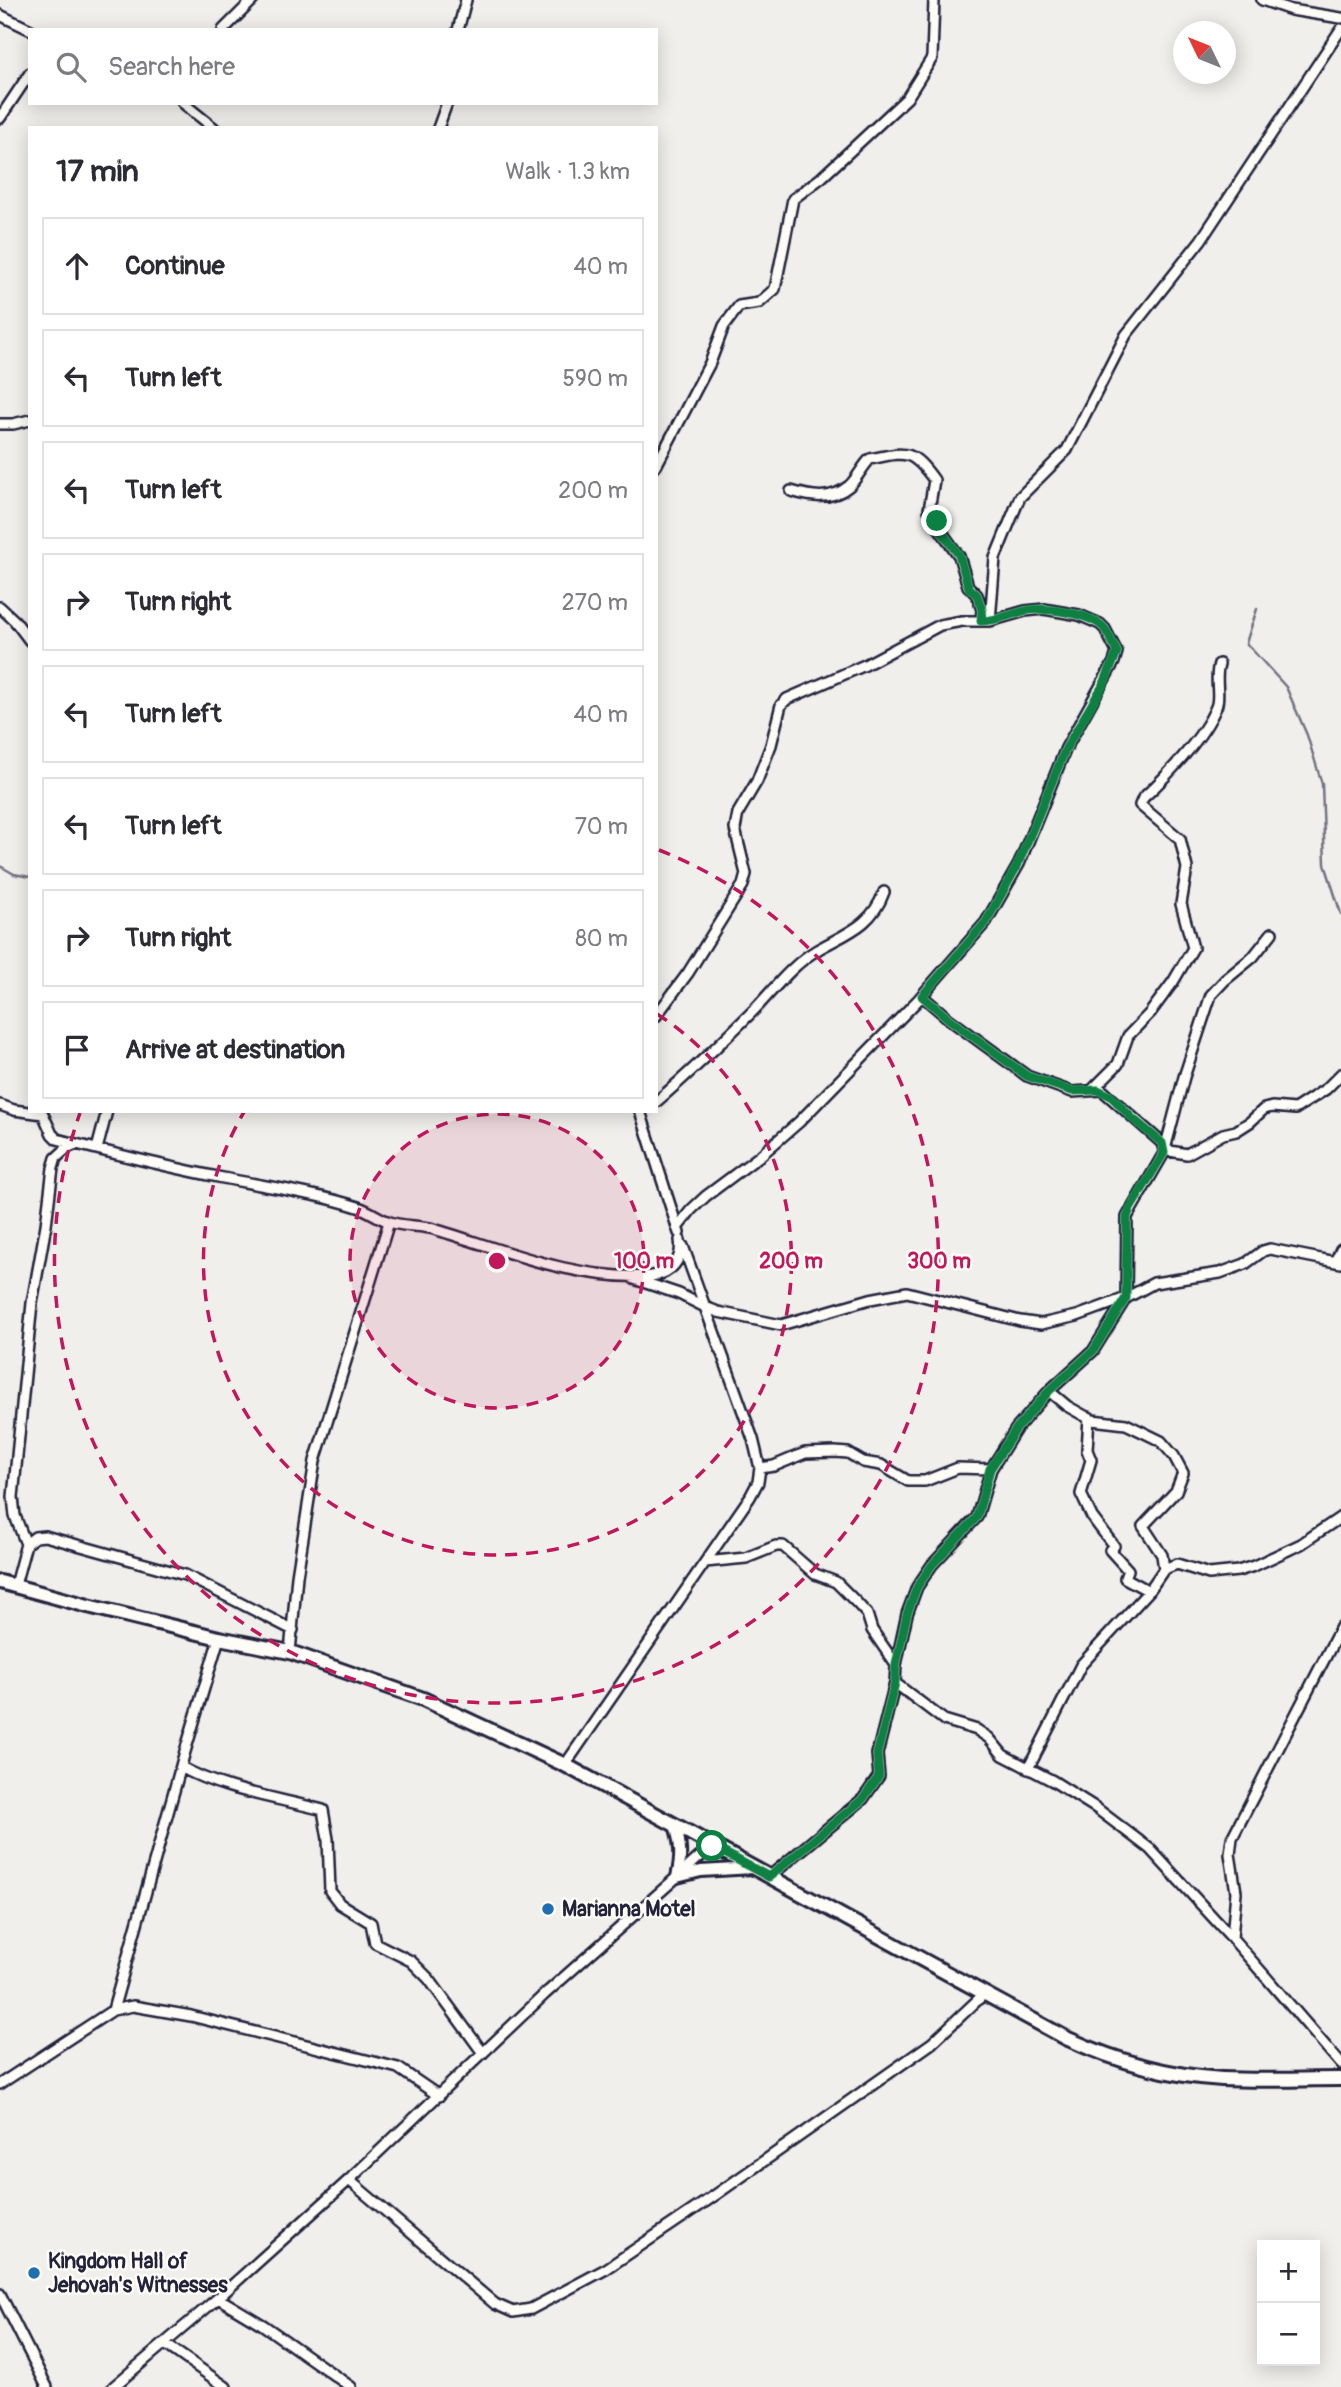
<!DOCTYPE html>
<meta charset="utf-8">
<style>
:root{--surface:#fff;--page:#f7f7f7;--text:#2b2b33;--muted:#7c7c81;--line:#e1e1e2}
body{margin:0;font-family:Pangolin,sans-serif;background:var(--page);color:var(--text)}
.controls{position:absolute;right:21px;bottom:21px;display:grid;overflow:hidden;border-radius:0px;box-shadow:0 4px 18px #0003}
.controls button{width:63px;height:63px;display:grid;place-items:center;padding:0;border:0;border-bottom:2px solid var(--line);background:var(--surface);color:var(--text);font:35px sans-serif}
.compass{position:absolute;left:1173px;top:21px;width:63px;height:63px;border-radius:50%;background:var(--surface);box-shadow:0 4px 18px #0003;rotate:313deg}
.stop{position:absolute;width:21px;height:21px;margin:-16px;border:5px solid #0b8043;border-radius:50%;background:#fff}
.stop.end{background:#0b8043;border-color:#fff;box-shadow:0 2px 7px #0008}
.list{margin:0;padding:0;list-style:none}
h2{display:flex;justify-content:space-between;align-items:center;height:91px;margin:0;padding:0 28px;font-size:30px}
h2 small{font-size:23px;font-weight:400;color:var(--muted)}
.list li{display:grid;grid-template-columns:46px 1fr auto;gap:21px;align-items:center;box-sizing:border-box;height:98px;margin:0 14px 14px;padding:0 14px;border:2px solid var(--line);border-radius:0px}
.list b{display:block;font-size:26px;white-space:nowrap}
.list em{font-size:23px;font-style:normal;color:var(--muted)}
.icon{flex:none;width:38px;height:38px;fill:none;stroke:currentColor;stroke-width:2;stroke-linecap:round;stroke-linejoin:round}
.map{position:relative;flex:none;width:1341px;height:2387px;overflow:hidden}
.search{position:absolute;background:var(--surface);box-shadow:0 4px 18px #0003;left:28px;top:28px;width:630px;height:77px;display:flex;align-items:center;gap:18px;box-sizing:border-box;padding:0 24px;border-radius:0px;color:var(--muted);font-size:26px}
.panel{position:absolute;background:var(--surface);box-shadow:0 4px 18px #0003;left:28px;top:126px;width:630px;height:987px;border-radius:0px}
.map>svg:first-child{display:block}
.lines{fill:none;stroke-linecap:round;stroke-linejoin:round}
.stream{stroke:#737381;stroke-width:2.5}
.minor-casing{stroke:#22223b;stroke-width:14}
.tertiary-casing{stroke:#22223b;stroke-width:16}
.secondary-casing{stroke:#22223b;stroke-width:18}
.minor{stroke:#fdfcf7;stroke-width:9}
.tertiary{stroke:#fdfcf7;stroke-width:10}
.secondary{stroke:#fdfcf7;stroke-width:12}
.route{stroke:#0b8043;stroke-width:9}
.ring{fill:none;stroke:#c2185b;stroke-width:3.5;stroke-dasharray:12 9}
.poi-dot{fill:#1f6fb2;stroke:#fdfcf7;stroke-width:2.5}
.labels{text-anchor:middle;stroke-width:5;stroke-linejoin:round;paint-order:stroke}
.poi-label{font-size:21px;font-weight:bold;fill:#22223b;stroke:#fdfcf7;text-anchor:start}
.centre{fill:#c2185b;stroke:#fdfcf7;stroke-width:3.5}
.ring-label{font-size:21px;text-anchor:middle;font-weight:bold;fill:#c2185b;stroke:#fdfcf7;stroke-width:5;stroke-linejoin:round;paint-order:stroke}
</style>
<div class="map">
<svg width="1341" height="2387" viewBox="0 0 1341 2387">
<rect width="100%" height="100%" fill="#f0efec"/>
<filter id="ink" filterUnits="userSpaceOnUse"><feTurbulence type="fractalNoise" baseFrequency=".0143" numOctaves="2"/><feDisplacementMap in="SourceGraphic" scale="14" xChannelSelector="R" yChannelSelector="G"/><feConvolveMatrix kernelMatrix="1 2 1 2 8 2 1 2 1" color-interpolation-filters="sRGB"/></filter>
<g filter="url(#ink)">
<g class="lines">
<!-- stream -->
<path class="stream" d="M 1257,609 L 1246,643 L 1286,687 L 1307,735 L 1322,784 L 1325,864 L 1341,914
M 0,866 L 14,874 L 30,877"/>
<!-- minor casing -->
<g class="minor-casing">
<path id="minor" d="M 1262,0 L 1291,10 L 1341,18
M 0,15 L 31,30
M 223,30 L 253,0
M 458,30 L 466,0
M 183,103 L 214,128
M 0,118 L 30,73
M 438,128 L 447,103
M 0,424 L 13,424 L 30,420
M 656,466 L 710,363 L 724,326 L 739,306 L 759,303 L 775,289 L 793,199 L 821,178 L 907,98 L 932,58 L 934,0
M 791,491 C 811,497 831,501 849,486 C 857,479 862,467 870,459 C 905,452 911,448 934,480 L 929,510 L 937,519 L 939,528 L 959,556 L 968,586 L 977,595 L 982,610 L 981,621
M 0,607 L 15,621 L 30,641
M 990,621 L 995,558 L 1020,497 L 1067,450 L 1126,335 L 1201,240 L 1341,29
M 922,996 L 949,1019 L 1027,1076 L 1072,1092 L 1102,1090 L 1162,1143 L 1164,1150
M 656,1016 L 688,973 L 743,885 L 746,874 L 735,829 L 738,813 L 757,781 L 771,745 L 781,705 L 787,699 L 865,665 L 940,625 L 962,621 L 990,621 L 1025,611 L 1044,609 L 1079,615 L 1100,624 L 1105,629 L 1117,652 L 1114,662 L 1066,748 L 1019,864 L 986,922 L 917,1001 L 799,1122 L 761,1155 L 706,1196 L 691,1210 L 677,1228
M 1092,1090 L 1118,1064 L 1128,1036 L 1150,1013 L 1173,982 L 1193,948 L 1181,904 L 1187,868 L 1180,839 L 1140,805 L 1143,798 C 1167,776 1204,737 1216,707 C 1221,696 1214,679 1219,664
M 656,1102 C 691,1072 723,1041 755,1009 C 774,989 793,964 817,950 C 846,933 872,926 884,892
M 0,1105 L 14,1110 L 43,1114 L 52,1134 L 57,1139 C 111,1153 167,1167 223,1178 C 268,1187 314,1193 358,1207 C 368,1210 377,1217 387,1221 C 401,1227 419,1225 434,1229 C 504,1250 576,1281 651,1276 C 672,1274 683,1259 680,1240
M 640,1111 L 679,1233
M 97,1149 L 107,1111
M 1164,1150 L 1187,1154 L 1223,1134 L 1236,1131 L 1250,1122 L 1264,1109 L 1272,1107 L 1295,1109 L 1326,1089 L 1341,1074
M 683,1246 L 705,1307 L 718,1312 L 781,1325 L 870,1299 L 907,1292 L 1020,1321 L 1041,1324 L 1077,1316 L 1126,1298
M 1335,1262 L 1341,1249
M 1126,1298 L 1127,1217 L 1164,1153 L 1184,1077 L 1211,995 L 1225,980 L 1253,957 L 1272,933
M 1049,1391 L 1067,1406 L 1092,1420 L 1126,1424 L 1161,1441 L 1174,1456 L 1183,1473 L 1176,1491 L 1143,1526 L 1162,1555 L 1164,1569
M 1089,1417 L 1087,1450 L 1091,1460 L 1081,1494 L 1092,1517 L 1114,1546 L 1110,1550 L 1128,1570 L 1125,1578 L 1149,1591
M 760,1468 L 774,1466 L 805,1453 L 835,1452 L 848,1453 L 863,1462 L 881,1465 L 908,1481 L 925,1481 L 958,1468 L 991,1469
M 26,1544 L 35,1537 L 45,1536 L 185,1575 L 293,1630
M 705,1562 L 746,1558 L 776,1546 L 783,1546 L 815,1574 L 836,1582 L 857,1603 L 867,1614 L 872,1630 L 896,1665
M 15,1585 L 26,1544 L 15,1516 L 13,1497 L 32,1303 L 46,1225 L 53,1168 L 56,1158 L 67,1148 L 76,1144
M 290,1652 L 297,1576 L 315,1461 L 389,1222
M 895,1683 L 944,1720 L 977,1730 L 989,1738 L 1003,1755 L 1053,1781 L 1096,1808 L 1150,1849 L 1232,1938 L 1341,2064
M 565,1765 L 750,1497 L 758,1482 L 760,1468 L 753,1439 L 705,1307 L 679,1294 L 634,1279
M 181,1767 C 221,1790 278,1798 323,1810 L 328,1839 L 330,1891 L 340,1904 L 371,1923 L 375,1943 L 411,1961 L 429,1979 L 483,2053
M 1028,1769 L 1081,1665 L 1149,1591 L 1164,1569 L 1177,1564 L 1209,1574 L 1238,1571 L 1254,1566 L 1301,1544 L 1341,1517
M 769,1877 L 863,1799 L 879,1776 L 877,1754 L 895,1683 L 896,1665 L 907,1614 L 917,1587 L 932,1565 L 977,1517 L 991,1469 L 1016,1429 L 1049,1391 L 1093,1351 L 1126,1298 L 1154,1283 L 1220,1273 L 1245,1264 L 1263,1251 L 1270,1249 L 1341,1263
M 1232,1938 L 1236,1892 L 1230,1854 L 1232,1838 L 1341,1627
M 113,2010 L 184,1755 L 219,1638
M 0,2084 L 113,2010 L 133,2006 L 191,2016 L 398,2068 L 439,2096
M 349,2180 L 495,2304 L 513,2312 L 531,2309 L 606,2269 L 714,2196 L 932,2043 L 984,1994
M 0,2294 L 47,2387
M 218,2298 L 263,2325 L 351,2387
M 165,2344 L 226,2387
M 113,2387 L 218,2298 L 349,2180 L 545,1994 L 712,1846"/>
</g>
<!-- tertiary casing -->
<g class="tertiary-casing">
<path id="tertiary" d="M 675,1825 C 681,1844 682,1857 677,1877 L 701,1871 L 753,1868"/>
</g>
<!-- secondary casing -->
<g class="secondary-casing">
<path id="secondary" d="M 0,1582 L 88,1606 L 219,1638 L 290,1652 L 423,1699 L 565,1765 L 1066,2038 C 1114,2060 1168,2076 1222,2079 C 1261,2081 1302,2079 1341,2079"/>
</g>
<!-- minor -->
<use href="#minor" class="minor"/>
<!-- tertiary -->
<use href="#tertiary" class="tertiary"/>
<!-- secondary -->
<use href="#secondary" class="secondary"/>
</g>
</g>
<g class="lines" filter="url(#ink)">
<!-- route -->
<path class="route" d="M 712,1846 L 769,1877 L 863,1799 L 879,1776 L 877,1754 L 895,1683 L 896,1665 L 907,1614 L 917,1587 L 932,1565 L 977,1517 L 990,1469 L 1016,1429 L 1049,1391 L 1093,1351 L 1126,1298 L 1127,1217 L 1130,1209 L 1164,1153 L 1162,1143 L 1133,1119 L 1111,1096 L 1098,1090 L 1072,1091 L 1027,1076 L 949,1019 L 922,996 L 986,922 L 1018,864 L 1066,748 L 1104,684 L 1117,652 C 1113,644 1109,634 1104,628 C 1091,613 1042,606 1024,611 C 1009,615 997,621 981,621 L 982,610 L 977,595 L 969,588 L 959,555 L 939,528 L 937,521"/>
</g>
<!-- distance rings -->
<circle cx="497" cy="1261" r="147" fill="#c2185b" fill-opacity=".12"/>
<g class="ring">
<circle cx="497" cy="1261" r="147"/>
<path d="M657 1014A294 294 0 1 1 244 1112"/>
<path d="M659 850A442 442 0 1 1 80 1113"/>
</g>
<!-- markers -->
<g class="poi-dot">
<circle cx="548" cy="1909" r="7"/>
<circle cx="34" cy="2273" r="7"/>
</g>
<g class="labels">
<!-- poi labels -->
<g class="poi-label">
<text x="562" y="1916">Marianna Motel</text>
<text x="48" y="2268">Kingdom Hall of<tspan x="48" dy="24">Jehovah's Witnesses</tspan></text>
</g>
</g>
<circle cx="497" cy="1261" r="10" class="centre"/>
<g class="ring-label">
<text x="644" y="1268">100 m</text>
<text x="791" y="1268">200 m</text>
<text x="939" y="1268">300 m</text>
</g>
</svg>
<div class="controls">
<button>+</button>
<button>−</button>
</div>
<svg class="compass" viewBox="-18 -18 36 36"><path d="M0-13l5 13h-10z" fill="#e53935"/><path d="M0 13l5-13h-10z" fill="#7c7c81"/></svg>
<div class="stop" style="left:712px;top:1846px"></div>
<div class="stop end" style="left:937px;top:521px"></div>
<div class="search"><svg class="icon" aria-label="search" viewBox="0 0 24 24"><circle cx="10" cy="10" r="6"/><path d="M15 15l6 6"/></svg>Search here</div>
<section class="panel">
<h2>17 min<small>Walk · 1.3 km</small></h2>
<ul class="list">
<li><svg class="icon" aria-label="ahead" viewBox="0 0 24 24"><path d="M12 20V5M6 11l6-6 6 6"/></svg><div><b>Continue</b></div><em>40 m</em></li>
<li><svg class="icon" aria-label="left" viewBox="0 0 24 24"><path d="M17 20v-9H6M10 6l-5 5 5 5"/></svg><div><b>Turn left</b></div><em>590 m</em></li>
<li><svg class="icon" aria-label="left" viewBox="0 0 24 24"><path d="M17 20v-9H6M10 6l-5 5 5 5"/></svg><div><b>Turn left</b></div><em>200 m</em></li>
<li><svg class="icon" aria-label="right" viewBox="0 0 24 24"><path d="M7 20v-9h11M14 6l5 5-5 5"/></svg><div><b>Turn right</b></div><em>270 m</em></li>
<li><svg class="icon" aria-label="left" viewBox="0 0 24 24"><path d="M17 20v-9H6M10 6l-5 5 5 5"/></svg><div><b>Turn left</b></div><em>40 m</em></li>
<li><svg class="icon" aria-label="left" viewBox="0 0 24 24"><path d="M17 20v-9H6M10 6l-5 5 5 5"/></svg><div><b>Turn left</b></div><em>70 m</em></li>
<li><svg class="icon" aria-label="right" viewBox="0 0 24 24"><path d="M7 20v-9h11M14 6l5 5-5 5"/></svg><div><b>Turn right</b></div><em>80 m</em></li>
<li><svg class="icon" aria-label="arrive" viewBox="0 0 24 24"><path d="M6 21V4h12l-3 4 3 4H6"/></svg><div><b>Arrive at destination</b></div></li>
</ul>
</section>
</div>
